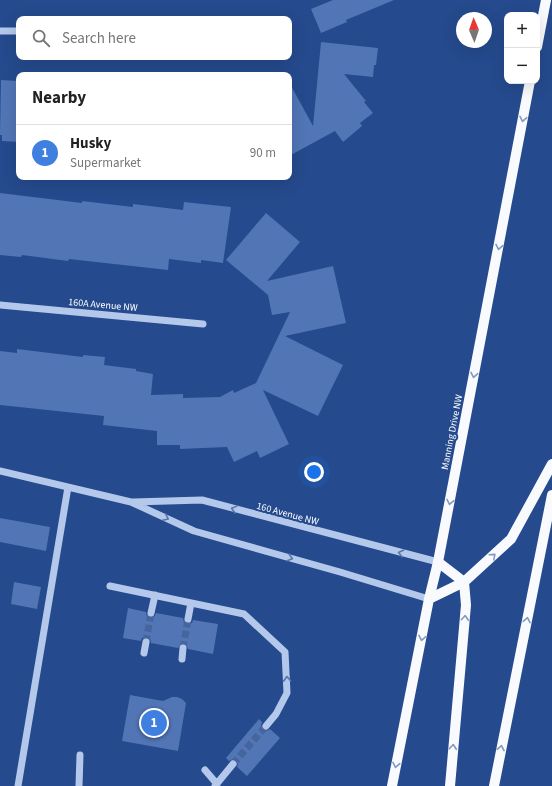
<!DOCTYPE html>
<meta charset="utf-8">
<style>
:root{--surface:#fff;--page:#f2f2f2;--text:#222;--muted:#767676;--line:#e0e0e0;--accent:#807549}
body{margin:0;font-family:"Source Sans 3",sans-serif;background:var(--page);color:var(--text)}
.controls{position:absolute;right:12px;top:12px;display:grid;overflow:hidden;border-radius:8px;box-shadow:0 4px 16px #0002}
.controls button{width:36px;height:36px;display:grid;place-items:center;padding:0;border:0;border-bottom:1px solid var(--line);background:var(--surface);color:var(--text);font:20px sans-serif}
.compass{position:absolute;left:456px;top:12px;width:36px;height:36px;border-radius:50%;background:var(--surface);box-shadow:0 4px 16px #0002;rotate:358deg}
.you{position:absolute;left:314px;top:472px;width:14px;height:14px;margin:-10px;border:3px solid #fff;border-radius:50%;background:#1a73e8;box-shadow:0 0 0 6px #1a73e833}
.badge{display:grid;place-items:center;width:26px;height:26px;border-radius:50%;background:var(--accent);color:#fff;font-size:13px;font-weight:700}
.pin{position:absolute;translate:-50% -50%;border:2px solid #fff;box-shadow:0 1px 4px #0006}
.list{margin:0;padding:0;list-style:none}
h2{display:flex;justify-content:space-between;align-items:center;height:52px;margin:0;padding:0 16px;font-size:17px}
h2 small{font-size:13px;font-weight:400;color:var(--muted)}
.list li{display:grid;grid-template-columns:26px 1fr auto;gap:12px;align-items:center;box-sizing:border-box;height:56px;padding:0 16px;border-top:1px solid var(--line)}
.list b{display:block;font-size:15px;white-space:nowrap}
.list p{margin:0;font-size:13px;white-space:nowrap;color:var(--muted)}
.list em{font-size:13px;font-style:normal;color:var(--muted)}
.icon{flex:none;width:22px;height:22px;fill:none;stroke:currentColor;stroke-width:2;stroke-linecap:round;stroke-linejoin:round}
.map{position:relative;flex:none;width:552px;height:786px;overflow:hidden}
.search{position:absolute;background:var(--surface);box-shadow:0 4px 16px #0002;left:16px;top:16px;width:276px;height:44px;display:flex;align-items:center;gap:10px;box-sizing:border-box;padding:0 14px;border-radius:8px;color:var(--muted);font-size:15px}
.panel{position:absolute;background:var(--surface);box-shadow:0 4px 16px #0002;left:16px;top:72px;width:276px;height:108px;border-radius:8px}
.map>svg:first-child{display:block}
.building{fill:#5175b5}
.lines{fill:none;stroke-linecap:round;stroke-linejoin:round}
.minor-tunnel{stroke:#46659e;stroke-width:7;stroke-dasharray:7 3.5;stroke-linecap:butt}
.minor{stroke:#b4c8eb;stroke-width:7}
.major{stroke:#f8fafe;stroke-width:10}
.oneway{stroke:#8499c0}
.oneway2{stroke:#5776ae}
.labels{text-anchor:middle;stroke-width:4;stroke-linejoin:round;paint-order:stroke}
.street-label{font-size:10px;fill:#fff;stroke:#254a8d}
</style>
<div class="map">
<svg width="552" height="786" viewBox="0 0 552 786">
<rect width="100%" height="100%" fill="#254a8d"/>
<!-- building -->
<path class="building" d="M 333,0 L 394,0 L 346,20 L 347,22 L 321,33 L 311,9 Z
M 321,42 L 378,48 L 376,65 L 374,65 L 373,77 L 344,74 L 366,101 L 364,102 L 373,113 L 360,123 L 362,126 L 343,142 L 335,131 L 289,156 L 289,82 L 313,126 Z
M 1,80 L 19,81 L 19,142 L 2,141 L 2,135 L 0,135 Z
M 0,193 L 82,203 L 82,201 L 133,207 L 133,204 L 183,210 L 184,202 L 231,207 L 223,263 L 201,260 L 201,263 L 169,259 L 168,270 L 69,259 L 68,261 L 22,255 L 21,257 L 0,255 Z
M 266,213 L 300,242 L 267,281 L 333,266 L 346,323 L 285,336 L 343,365 L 318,416 L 263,390 L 289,444 L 260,458 L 257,451 L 234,462 L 227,447 L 180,449 L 180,445 L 157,445 L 157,431 L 103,425 L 104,416 L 0,405 L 0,351 L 17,353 L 17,349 L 83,357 L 83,355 L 105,357 L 104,365 L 136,369 L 136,371 L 153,374 L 151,395 L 183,394 L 183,398 L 220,397 L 233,390 L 234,393 L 256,383 L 290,312 L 272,315 L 268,295 L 226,260 Z
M 0,518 L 50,527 L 46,551 L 0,542 Z
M 14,582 L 41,587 L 37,609 L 11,604 Z
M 128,608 L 146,612 L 147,616 L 150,618 L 154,617 L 156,613 L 183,618 L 184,622 L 187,624 L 192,623 L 193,620 L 218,624 L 213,654 L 188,649 L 187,646 L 184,643 L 181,644 L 178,648 L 151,643 L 150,638 L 146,637 L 142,638 L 141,641 L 123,638 Z
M 130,695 L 163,701 L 172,697 L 177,697 L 182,699 L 186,703 L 178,751 L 122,741 Z
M 259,719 L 262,722 L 261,726 L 263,730 L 266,731 L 270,729 L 280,738 L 247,776 L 237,767 L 238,764 L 236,760 L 233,759 L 229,761 L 226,758 Z"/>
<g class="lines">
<!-- minor-tunnel -->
<path class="minor-tunnel" d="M 146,642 L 151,613
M 183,648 L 188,619
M 233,764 L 266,726"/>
<!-- minor -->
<path class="minor" d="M 0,31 L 19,31
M 0,305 L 203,324
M 0,471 L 131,502 L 194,531 L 340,572 L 429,599
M 133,502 L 202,500 L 438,562
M 110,586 L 244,614 L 285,652 L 287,693 L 276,714 L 266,726
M 151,613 L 155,595
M 188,619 L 191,603
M 144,653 L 146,642
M 182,659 L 183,648
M 205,770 L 217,784
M 18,786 L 68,487
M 79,786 L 80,755
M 215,786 L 233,764"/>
<!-- major -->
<path class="major" d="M 537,47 L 546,0
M 438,562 L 464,582 L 466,605 L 450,786
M 429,599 L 464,582 L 511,539 L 552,464
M 392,786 L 429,599 L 438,562 L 530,81
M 494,786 L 552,495"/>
</g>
<!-- one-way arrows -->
<defs><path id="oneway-chevron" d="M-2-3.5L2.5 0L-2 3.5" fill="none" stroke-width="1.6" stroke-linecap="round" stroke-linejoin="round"/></defs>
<g class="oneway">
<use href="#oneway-chevron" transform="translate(523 119) rotate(101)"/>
<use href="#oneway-chevron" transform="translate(499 247) rotate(101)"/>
<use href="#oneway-chevron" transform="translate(474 375) rotate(101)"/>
<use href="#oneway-chevron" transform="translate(450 502) rotate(101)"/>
<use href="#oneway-chevron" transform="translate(493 556) rotate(-42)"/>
<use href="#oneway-chevron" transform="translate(465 618) rotate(-85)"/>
<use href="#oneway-chevron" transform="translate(527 620) rotate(-79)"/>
<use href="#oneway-chevron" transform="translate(422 638) rotate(101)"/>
<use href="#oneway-chevron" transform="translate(453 747) rotate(-85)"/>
<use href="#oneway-chevron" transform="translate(501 748) rotate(-79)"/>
<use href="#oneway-chevron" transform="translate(396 765) rotate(101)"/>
</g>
<g class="oneway2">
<use href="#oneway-chevron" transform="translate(234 509) rotate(-165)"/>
<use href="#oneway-chevron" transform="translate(166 518) rotate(25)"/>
<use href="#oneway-chevron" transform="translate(401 553) rotate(-166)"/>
<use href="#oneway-chevron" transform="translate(290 558) rotate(16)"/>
<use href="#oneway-chevron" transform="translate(287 679) rotate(-93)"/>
</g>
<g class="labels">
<!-- street labels -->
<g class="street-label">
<text transform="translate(103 304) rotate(5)" y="4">160A Avenue NW</text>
<text transform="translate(451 432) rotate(-79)" y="4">Manning Drive NW</text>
<text transform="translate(288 513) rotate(15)" y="4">160 Avenue NW</text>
</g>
</g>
</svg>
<div class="controls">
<button>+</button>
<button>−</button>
</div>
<svg class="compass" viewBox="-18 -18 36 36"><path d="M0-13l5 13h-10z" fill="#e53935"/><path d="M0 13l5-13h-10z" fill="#767676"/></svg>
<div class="you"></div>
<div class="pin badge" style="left:154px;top:723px;background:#3f7fe0">1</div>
<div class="search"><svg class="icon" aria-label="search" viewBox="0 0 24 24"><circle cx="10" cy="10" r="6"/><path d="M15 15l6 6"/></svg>Search here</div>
<section class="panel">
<h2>Nearby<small></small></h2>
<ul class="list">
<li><span class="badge" style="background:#3f7fe0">1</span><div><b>Husky</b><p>Supermarket</p></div><em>90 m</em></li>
</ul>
</section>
</div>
